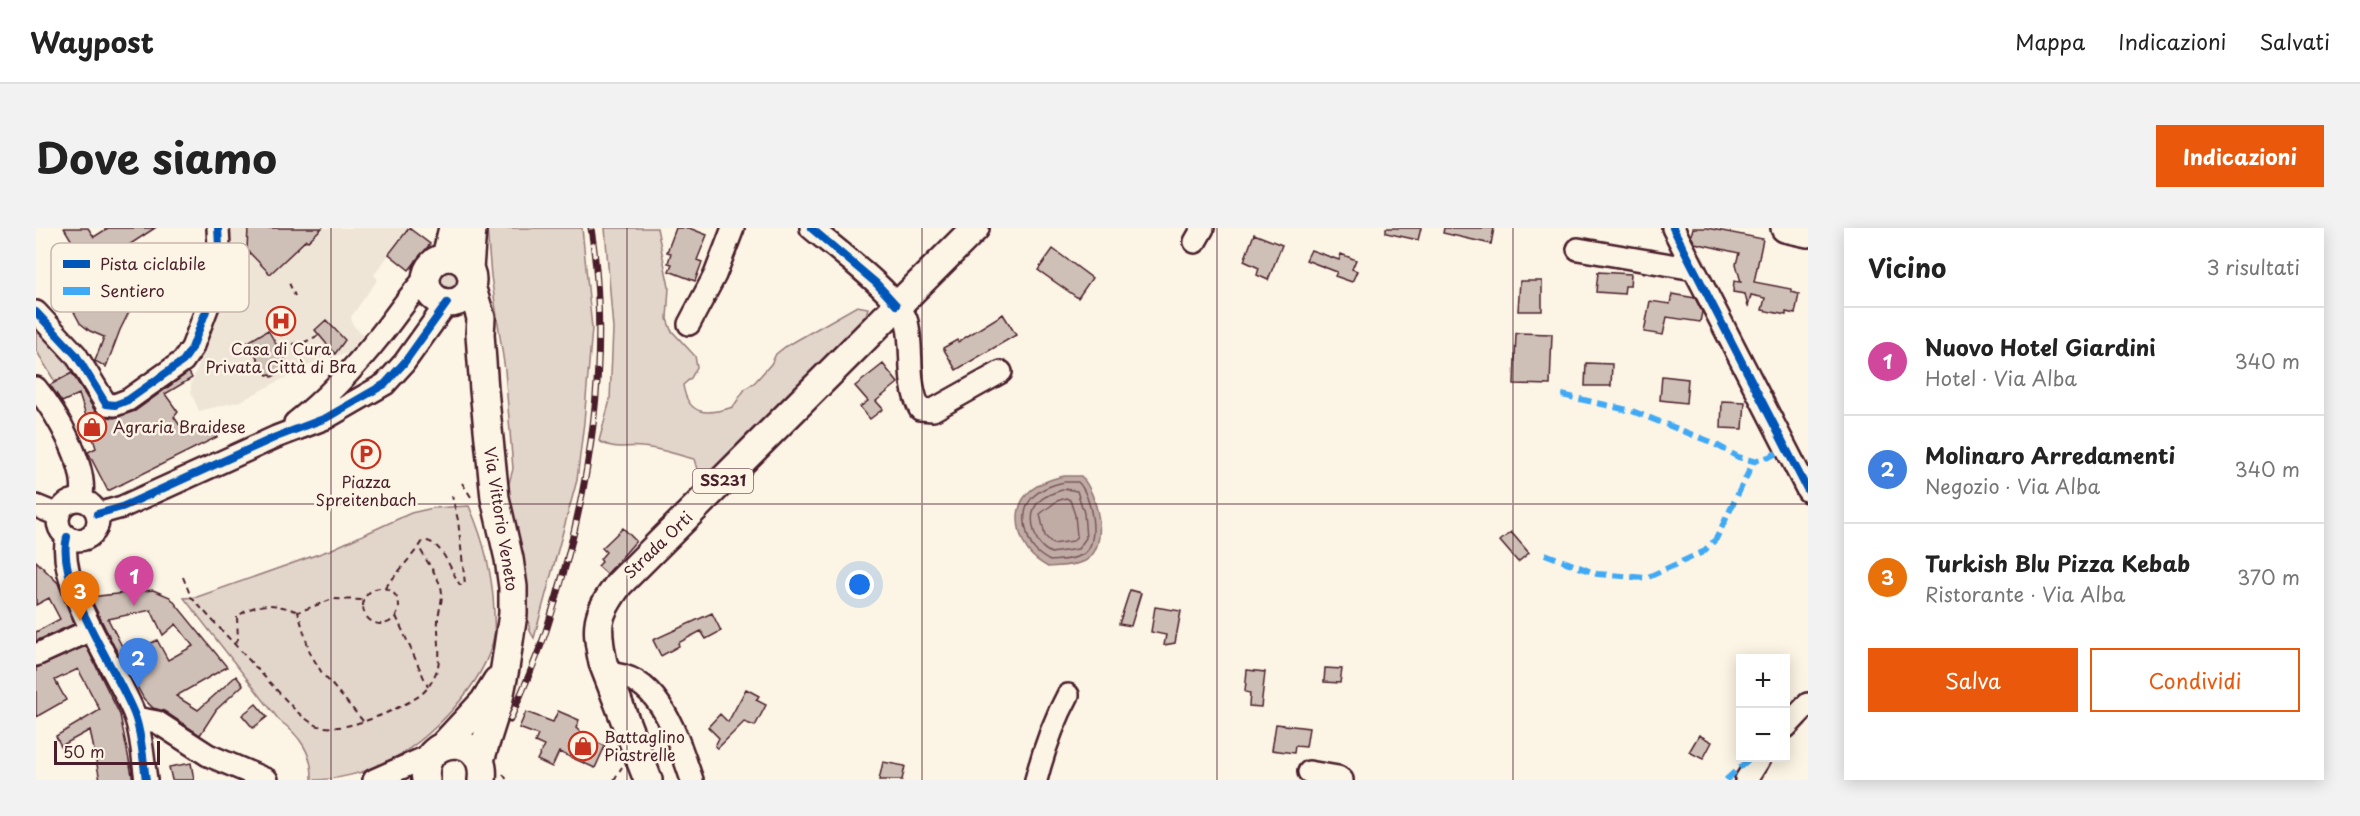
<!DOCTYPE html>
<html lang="it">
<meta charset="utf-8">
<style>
:root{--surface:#fff;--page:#f2f2f2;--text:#222;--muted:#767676;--line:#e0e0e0;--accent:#ea580c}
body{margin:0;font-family:"Playpen Sans",sans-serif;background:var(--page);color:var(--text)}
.controls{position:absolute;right:18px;bottom:18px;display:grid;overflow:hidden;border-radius:0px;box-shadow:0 3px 15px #0003}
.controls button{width:54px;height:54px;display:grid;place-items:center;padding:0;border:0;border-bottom:2px solid var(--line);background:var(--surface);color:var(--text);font:30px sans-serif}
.scale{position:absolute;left:18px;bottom:15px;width:106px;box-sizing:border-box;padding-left:6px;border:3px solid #4a1f2b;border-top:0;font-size:16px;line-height:21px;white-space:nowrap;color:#4a1f2b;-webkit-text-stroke:4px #fcf5e5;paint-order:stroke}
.you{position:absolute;left:824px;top:357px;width:21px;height:21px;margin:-15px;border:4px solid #fff;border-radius:50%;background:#1a73e8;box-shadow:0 0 0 9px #1a73e833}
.badge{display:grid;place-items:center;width:39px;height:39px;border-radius:50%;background:var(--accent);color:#fff;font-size:20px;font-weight:700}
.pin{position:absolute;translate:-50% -50px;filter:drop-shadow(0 2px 3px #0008)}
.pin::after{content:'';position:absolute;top:32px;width:21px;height:18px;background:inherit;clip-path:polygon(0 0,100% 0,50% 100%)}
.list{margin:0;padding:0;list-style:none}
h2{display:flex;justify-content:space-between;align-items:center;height:78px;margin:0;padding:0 24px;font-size:26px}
h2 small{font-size:20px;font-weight:400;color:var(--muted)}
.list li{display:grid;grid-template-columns:39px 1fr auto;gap:18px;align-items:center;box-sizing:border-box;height:108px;padding:0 24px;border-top:2px solid var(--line)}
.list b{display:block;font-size:22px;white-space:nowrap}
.list p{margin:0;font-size:20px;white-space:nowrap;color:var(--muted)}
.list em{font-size:20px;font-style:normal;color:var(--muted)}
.actions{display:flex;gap:12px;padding:18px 24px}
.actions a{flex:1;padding:14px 0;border:2px solid var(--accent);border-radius:0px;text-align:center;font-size:21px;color:var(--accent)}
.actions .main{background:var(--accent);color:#fff}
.map{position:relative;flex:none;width:1772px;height:552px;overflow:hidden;border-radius:0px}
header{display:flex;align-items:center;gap:36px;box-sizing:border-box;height:84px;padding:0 30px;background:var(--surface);border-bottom:2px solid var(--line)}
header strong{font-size:28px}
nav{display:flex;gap:33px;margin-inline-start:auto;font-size:21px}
.intro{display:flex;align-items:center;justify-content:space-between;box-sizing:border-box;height:144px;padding:0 36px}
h1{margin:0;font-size:42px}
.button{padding:15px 27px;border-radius:0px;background:var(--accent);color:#fff;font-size:21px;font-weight:700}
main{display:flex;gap:36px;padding:0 36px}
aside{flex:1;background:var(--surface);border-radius:0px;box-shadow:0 3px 15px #0003}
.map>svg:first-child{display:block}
.built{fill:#eee5d7}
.green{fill:#e2d5ca;stroke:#967a7a;stroke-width:1.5}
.water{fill:#c0aca5;stroke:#917474;stroke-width:1.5}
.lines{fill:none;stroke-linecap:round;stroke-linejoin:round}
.shore{stroke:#79575c;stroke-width:1.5}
.building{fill:#cfc0b7;stroke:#4a1f2b;stroke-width:1.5;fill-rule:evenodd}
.minor-casing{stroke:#4a1f2b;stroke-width:26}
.major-casing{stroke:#4a1f2b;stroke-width:32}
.path{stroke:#4a1f2b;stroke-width:2;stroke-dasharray:6 4.5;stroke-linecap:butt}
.minor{stroke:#fcf5e5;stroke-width:21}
.major{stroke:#fcf5e5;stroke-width:27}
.rail-casing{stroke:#4a1f2b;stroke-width:7}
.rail{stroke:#fcf5e5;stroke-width:4.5;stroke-dasharray:14;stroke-linecap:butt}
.quiet{stroke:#3fa9f5;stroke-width:6;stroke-dasharray:12 6;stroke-linecap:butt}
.cycleway-casing{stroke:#fcf5e5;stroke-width:11}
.cycleway{stroke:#0057b8;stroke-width:8}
.grid{fill:none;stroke:#4a1f2b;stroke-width:1.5;stroke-opacity:0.55}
.labels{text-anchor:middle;stroke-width:5;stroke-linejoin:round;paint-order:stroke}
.shield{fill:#fcf5e5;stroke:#7f5f63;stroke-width:1.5}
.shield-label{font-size:15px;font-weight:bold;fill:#4a1f2b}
.poi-label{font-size:16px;fill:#4a1f2b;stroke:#fcf5e5}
.street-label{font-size:16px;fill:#4a1f2b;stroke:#fcf5e5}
.key{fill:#fcf5e5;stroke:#c7b5ad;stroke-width:1.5}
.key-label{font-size:16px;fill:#4a1f2b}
</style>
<header>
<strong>Waypost</strong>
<nav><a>Mappa</a><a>Indicazioni</a><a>Salvati</a></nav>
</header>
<div class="intro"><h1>Dove siamo</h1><a class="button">Indicazioni</a></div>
<main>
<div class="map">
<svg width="1772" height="552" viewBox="0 0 1772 552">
<rect width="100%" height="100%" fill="#fcf5e5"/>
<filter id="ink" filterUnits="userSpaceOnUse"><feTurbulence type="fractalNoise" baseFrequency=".0167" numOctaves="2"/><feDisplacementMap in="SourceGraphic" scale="12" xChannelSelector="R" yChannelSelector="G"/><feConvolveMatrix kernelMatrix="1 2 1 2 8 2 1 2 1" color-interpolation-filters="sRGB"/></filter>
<g filter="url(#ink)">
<!-- built -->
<path class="built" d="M 186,0 L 373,0 L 338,47 L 342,51 L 315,89 L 317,97 L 327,107 L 313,126 L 288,128 L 285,131 L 205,173 L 163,183 L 155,164 L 155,156 L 167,126 L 178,76 Z"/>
<!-- green -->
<path class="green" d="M 451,0 L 546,0 L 556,100 L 548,194 L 541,252 L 498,410 L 494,403 L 471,262 L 477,241 L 469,142 L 455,48 Z
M 569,0 L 621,0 L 633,59 L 631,91 L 635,102 L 659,128 L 661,139 L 655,150 L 647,157 C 652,189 672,187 697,179 L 709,161 L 719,154 L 735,136 L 740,126 L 749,119 L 821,78 L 832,80 L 829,91 L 681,241 L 672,245 L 661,241 L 658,231 C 641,227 624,220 606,219 C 588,217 581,223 563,213 L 574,172 L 577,101 Z
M400 52a13 13 0 1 1 26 0a13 13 0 1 1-26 0Z
M 0,95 L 40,142 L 19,154 L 0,122 Z
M 433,278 C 448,312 457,347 458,385 C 458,392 459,400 458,408 C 450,455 393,513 351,534 C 330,545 299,552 276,552 C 277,525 263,507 243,492 L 148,370 L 161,369 L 294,322 L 375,285 L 397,280 Z"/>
<!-- water -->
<path class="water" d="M 1028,248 L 1045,248 C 1061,265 1075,318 1049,333 C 1039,338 1023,338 1012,339 C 996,330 989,322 984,305 C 975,270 997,255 1028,248 Z"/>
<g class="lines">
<!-- shore -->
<path class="shore" d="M 1029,254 L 1042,254 C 1055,266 1066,317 1046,327 C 1037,332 1023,332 1014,333 C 1001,326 994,319 991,305 C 982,274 1000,260 1029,254 Z
M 1030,261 L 1041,263 L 1048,285 L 1050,310 L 1042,321 L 1015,325 C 1005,320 1001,314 998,303 C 991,277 1005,267 1030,261 Z
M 1030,270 L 1034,272 L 1039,287 L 1041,308 L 1037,313 L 1017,316 L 1009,308 L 1004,286 L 1021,273 Z"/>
</g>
<!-- building -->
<path class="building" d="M 28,0 L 52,0 L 58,9 L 72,0 L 119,0 L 76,28 L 85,42 L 99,44 L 108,63 L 95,72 L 99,78 L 95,80 L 84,102 L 70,139 L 59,133 L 68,109 L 54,103 L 44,95 L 37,82 L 34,69 L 22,58 L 52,40 Z
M 212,0 L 286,0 L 272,13 L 270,12 L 234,46 L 211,22 Z
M 373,0 L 394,16 L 373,42 L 353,26 Z
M 640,0 L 653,0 L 671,7 L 661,32 L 666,34 L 659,53 L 633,43 L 636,36 L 632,35 L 635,25 L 631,24 Z
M 1350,0 L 1385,0 L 1382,12 L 1350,5 Z
M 1408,0 L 1458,0 L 1455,16 L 1407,5 Z
M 1657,0 L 1671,0 L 1727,11 L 1718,54 L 1755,61 L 1755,64 L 1763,66 L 1759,86 L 1750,84 L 1750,87 L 1726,82 L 1729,70 L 1715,67 L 1712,79 L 1709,66 L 1697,64 L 1698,53 L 1705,54 L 1700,36 L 1703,25 L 1659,15 L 1655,8 Z
M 1218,6 L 1246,17 L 1232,52 L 1221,47 L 1223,40 L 1208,33 Z
M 1017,21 L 1056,50 L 1042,70 L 1002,42 Z
M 1275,22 L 1303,32 L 1305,26 L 1320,32 L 1316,41 L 1321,43 L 1316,54 L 1299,48 L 1301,44 L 1270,32 Z
M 1562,44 L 1595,46 L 1594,58 L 1589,58 L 1588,66 L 1560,64 Z
M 1484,53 L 1506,53 L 1506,83 L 1482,83 Z
M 1636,66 L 1659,70 L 1666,84 L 1664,94 L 1631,89 L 1627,107 L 1608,104 L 1614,73 L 1634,76 Z
M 967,86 L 980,107 L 920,142 L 907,120 L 921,112 L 922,114 Z
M 290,92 L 309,112 L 299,126 L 279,102 Z
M 232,102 L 253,139 L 236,149 L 234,146 L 231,147 L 212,114 Z
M 1480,105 L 1516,106 L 1514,157 L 1478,156 Z
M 1550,135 L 1576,136 L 1575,158 L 1549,158 Z
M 847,136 L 862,155 L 840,173 L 847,181 L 834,191 L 824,179 L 832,173 L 819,158 Z
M 153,144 L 156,150 L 129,166 L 142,184 L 138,189 L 147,202 L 153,202 L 155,204 L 166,198 L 169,203 L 176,200 L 181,209 L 72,263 L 52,224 L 60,220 L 43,166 L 26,174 L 14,157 L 36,145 L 59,183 L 64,187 L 78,190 L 99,183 Z
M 1626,148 L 1652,151 L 1650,175 L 1624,172 Z
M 1686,173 L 1709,174 L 1707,201 L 1685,200 Z
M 587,300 L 600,313 L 571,346 L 562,338 L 566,334 L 564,331 L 570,324 L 566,320 Z
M 1475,304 L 1493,325 L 1482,334 L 1464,313 Z
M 0,333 L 22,355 L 38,396 L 0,413 L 0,404 L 24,391 L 13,370 L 0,377 Z
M 117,362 L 134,369 L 191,439 L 140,468 L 162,482 L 200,448 L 207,457 L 180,482 L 164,507 L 128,483 L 117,480 L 108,471 L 78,418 L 54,369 ZM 115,382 L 127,407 L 140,396 L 157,418 L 132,432 L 121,412 L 91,428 L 72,391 Z
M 1094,362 L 1105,365 L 1095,398 L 1083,396 Z
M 1119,379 L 1145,383 L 1139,415 L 1128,417 L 1130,407 L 1115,404 Z
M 676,385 L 685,403 L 670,411 L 665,403 L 642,415 L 643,418 L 625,428 L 617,412 Z
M 50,418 L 84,487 L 97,552 L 64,552 L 54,502 L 25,518 L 20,508 L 64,482 L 42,441 L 19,452 L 30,472 L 0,489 L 0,440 Z
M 1289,440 L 1306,441 L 1304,455 L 1288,454 Z
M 1211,442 L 1229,444 L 1225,479 L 1213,478 L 1214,465 L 1209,464 Z
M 710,461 L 723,468 L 720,472 L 730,477 L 719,498 L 708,494 L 682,520 L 679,518 L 683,510 L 672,499 L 684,486 L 692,494 Z
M 220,476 L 231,489 L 217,500 L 206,487 Z
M 522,483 L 543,492 L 540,500 L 551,510 L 569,518 L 559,540 L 523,524 L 516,539 L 501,532 L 508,518 L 499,514 L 502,507 L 483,500 L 490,484 L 517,494 Z
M 1240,496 L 1273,500 L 1270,519 L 1259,518 L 1258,525 L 1236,522 Z
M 1663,507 L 1676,514 L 1667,531 L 1653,524 Z
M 847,534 L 869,538 L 866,552 L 843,552 Z
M 155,535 L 158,552 L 136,552 L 133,539 Z"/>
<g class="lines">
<!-- minor casing -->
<g class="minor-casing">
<path id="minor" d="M 775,0 C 796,18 865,69 871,94 C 878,122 870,155 884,181 L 897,182 L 965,144
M 1637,0 L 1772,263
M 1159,14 L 1167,0
M 1542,21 L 1658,41
M 0,84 L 40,127 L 70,176 L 79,177 L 92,172 L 147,133 L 156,120 L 182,51 L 184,37 L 182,0
M 653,96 L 679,47 L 697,0
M 0,160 C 20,184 54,241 45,272
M 259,195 C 292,169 321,137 347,104 C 362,85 374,66 391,49
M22 292a20 20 0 1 1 40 0a20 20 0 1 1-40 0Z
M 0,278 L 22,287
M 61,286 L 86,279 L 240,209 L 290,190 L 349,156 L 368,135 L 411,75
M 31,309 C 19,357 82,442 99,488 C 106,507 107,532 110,552
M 0,427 L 55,402
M 571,446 C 624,444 642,513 656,552
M 100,490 L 121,494 L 172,527 L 231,552
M 1750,499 L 1772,476
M 1273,544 L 1302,549 L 1306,552
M 338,552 L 395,527
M 1000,552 C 1008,521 1017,495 1032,467
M 1710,552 L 1724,530"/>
</g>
<!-- major casing -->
<g class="major-casing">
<path id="major" d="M 1749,0 L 1772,5
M 410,29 L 417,0
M390 52a23 23 0 1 1 46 0a23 23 0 1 1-46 0Z
M 433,41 L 436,0
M 435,58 L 445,90 L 444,106 L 448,162 L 459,270 L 473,331 L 477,359 L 477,386 L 469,440 L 462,475 L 444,532
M 407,518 L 448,474 L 461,453
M 390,552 C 382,507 452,502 446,552
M 612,552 L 567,435 C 559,396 560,387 583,356 L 939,0"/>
</g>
<!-- path -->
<path class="path" d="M 253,55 L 259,68
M 257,116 L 269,114 L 283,107
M 426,255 L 437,272
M 147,349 L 155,369 L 260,483 C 269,490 277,498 288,499 C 314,503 361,482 383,468 C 392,462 397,452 401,442 C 406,426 401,408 402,391 C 403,381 408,369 405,359 C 400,345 390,333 383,319 L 387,313 C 405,311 415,343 424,357 L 429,356 L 422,292 L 416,268
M327 378a18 18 0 1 1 36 0a18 18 0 1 1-36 0Z
M 349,360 L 382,320
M 360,388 L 392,459
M 199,415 L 202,411 L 201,389 C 221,373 240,375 262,384
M 327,493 L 286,445 L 274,425 L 262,384 L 297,371 L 328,372
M 467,546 L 471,552
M 578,552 L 586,539"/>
<!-- minor -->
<use href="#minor" class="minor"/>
<!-- major -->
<use href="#major" class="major"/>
<!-- rail casing -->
<g class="rail-casing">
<path id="rail" d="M 474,492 C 486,463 500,433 510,403 C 552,275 576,135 555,0"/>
</g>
<!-- rail -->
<use href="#rail" class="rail"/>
<!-- quiet -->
<path class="quiet" d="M 1526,167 L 1596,183 L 1675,214 L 1702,229 L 1718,233 L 1733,229 L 1750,220
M 1509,326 L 1561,346 L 1610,350 L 1667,324 L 1680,311 L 1718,233
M 1690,552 L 1714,530"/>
<!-- cycleway casing -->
<g class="cycleway-casing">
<path id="cycleway" d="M 775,0 L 840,55 L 860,77
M 1637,0 L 1772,263
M 0,84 L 40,127 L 70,176 L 79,177 L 92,172 L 147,133 L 156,120 L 182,51 L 184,37 L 182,0
M 61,286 L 86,279 L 240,209 L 290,190 L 349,156 L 368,135 L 411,75
M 31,309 C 19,357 82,442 99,488 C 106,507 107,532 110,552"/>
</g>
<!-- cycleway -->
<use href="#cycleway" class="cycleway"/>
</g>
</g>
<!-- grid -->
<path class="grid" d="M 295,0 L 295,552M 591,0 L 591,552M 886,0 L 886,552M 1181,0 L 1181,552M 1477,0 L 1477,552M 0,276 L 1772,276"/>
<!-- icons -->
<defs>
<g id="hospital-ring" transform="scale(1.5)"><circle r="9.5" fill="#fcf5e5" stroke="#c8321e" stroke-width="1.5"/><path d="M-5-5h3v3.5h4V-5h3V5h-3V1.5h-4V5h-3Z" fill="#c8321e"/></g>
<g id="shop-ring" transform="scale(1.5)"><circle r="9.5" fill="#fcf5e5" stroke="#c8321e" stroke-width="1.5"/><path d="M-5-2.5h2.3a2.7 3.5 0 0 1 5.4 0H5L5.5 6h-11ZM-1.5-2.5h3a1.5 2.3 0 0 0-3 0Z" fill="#c8321e"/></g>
<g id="parking-ring" transform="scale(1.5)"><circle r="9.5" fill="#fcf5e5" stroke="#c8321e" stroke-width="1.5"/><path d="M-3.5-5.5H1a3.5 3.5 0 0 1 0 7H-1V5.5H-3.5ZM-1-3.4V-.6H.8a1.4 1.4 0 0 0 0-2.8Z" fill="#c8321e"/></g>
</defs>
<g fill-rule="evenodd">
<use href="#hospital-ring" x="245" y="93"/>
<use href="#shop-ring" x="56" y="199"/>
<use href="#parking-ring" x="330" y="226"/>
<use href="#shop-ring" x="547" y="518"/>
</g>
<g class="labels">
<!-- shield labels -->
<rect class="shield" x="657" y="241" width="60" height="24" rx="4.5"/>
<g class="shield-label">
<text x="687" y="258">SS231</text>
</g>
<!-- poi labels -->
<g class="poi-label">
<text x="245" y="127">Casa di Cura<tspan x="245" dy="18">Privata Città di Bra</tspan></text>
<text x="77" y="205" text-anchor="start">Agraria Braidese</text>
<text x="330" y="260">Piazza<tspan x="330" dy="18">Spreitenbach</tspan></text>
<text x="568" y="515" text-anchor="start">Battaglino<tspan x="568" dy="18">Piastrelle</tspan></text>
</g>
<!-- street labels -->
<g class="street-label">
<text transform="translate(465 291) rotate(81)" y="6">Via Vittorio Veneto</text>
<text transform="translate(622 317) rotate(-44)" y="6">Strada Orti</text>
</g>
</g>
<!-- legend -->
<rect x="15" y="15" width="198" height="69" rx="9" class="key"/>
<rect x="27" y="32" width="27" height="8" fill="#0057b8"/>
<rect x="27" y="59" width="27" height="8" fill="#3fa9f5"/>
<g class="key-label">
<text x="64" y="42">Pista ciclabile</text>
<text x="64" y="69">Sentiero</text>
</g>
</svg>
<div class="controls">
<button>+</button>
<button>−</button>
</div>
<div class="scale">50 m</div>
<div class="you"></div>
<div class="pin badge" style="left:98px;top:378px;background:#d1479c">1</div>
<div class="pin badge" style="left:102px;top:460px;background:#3f7fe0">2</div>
<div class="pin badge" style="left:44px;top:393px;background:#e8710a">3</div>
</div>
<aside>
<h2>Vicino<small>3 risultati</small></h2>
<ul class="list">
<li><span class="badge" style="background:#d1479c">1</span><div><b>Nuovo Hotel Giardini</b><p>Hotel · Via Alba</p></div><em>340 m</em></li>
<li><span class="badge" style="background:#3f7fe0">2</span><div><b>Molinaro Arredamenti</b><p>Negozio · Via Alba</p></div><em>340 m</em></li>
<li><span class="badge" style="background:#e8710a">3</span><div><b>Turkish Blu Pizza Kebab</b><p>Ristorante · Via Alba</p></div><em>370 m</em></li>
</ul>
<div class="actions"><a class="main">Salva</a><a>Condividi</a></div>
</aside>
</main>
